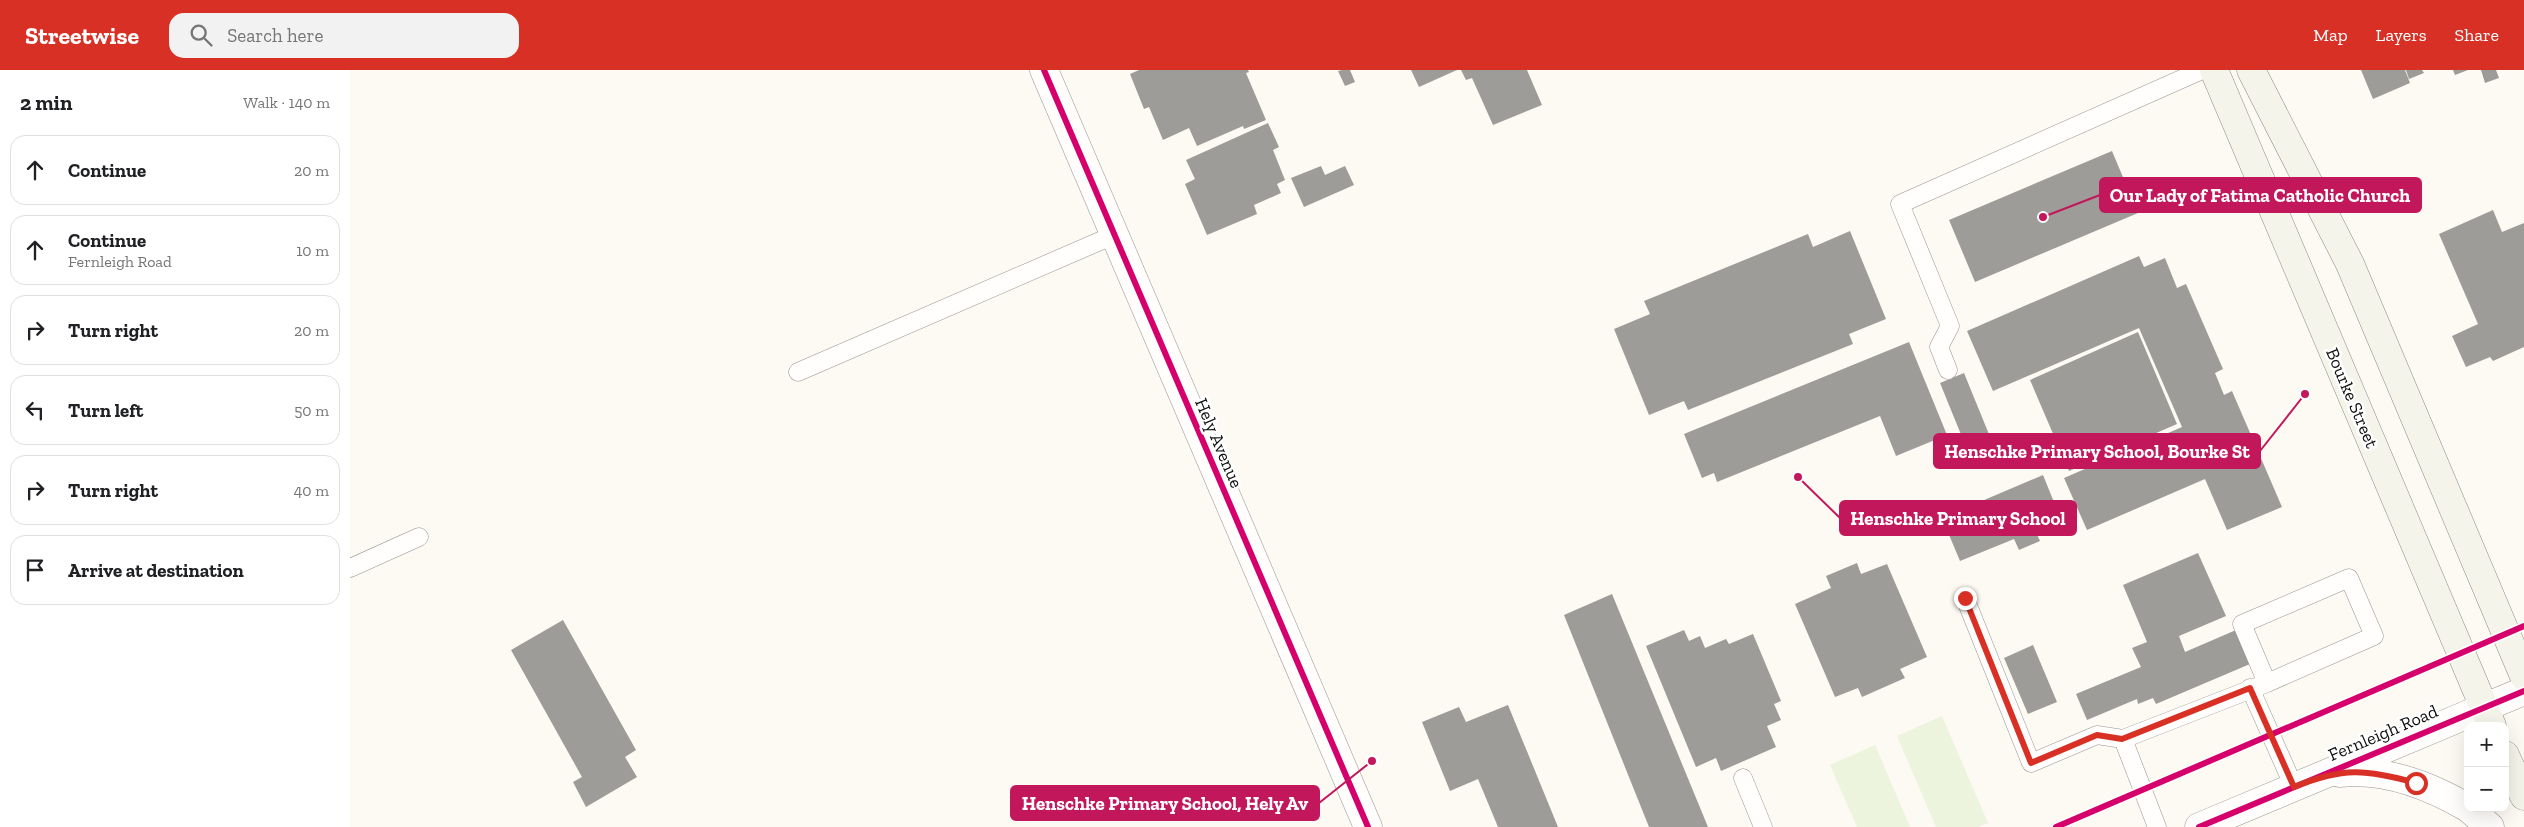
<!DOCTYPE html>
<meta charset="utf-8">
<style>
:root{--surface:#fff;--page:#f2f2f2;--text:#202124;--muted:#757577;--line:#e0e0e0;--accent:#d93025}
body{margin:0;font-family:"Zilla Slab",serif;background:var(--page);color:var(--text)}
.controls{position:absolute;right:15px;bottom:15px;display:grid;overflow:hidden;border-radius:10px;box-shadow:0 5px 20px #0002}
.controls button{width:45px;height:45px;display:grid;place-items:center;padding:0;border:0;border-bottom:1px solid var(--line);background:var(--surface);color:var(--text);font:25px sans-serif}
.stop{position:absolute;width:15px;height:15px;margin:-11px;border:4px solid #d93025;border-radius:50%;background:#fff}
.stop.end{background:#d93025;border-color:#fff;box-shadow:0 1px 5px #0008}
.list{margin:0;padding:0;list-style:none}
h2{display:flex;justify-content:space-between;align-items:center;height:65px;margin:0;padding:0 20px;font-size:21px}
h2 small{font-size:16px;font-weight:400;color:var(--muted)}
.list li{display:grid;grid-template-columns:32px 1fr auto;gap:15px;align-items:center;box-sizing:border-box;height:70px;margin:0 10px 10px;padding:0 10px;border:1px solid var(--line);border-radius:15px}
.list b{display:block;font-size:19px;white-space:nowrap}
.list p{margin:0;font-size:16px;white-space:nowrap;color:var(--muted)}
.list em{font-size:16px;font-style:normal;color:var(--muted)}
.icon{flex:none;width:28px;height:28px;fill:none;stroke:currentColor;stroke-width:2;stroke-linecap:round;stroke-linejoin:round}
.map{position:relative;flex:none;width:2174px;height:757px;overflow:hidden}
header{display:flex;align-items:center;gap:30px;box-sizing:border-box;height:70px;padding:0 25px;background:var(--accent);color:#fff}
header strong{font-size:24px}
nav{display:flex;gap:28px;margin-inline-start:auto;font-size:18px}
.search{width:350px;height:45px;background:var(--page);display:flex;align-items:center;gap:12px;box-sizing:border-box;padding:0 18px;border-radius:15px;color:var(--muted);font-size:19px}
main{display:flex}
aside{flex:1;background:var(--surface)}
.map>svg:first-child{display:block}
.pitch{fill:#edf4dd}
.building{fill:#9e9c98}
.lines{fill:none;stroke-linecap:round;stroke-linejoin:round}
.service-casing{stroke:#959491;stroke-width:19}
.minor-casing{stroke:#959491;stroke-width:29}
.tertiary-casing{stroke:#959491;stroke-width:29}
.secondary-casing{stroke:#8c8b87;stroke-width:29}
.service{stroke:#fffefd;stroke-width:18}
.minor{stroke:#fffefd;stroke-width:28}
.tertiary{stroke:#fffefd;stroke-width:28}
.secondary{stroke:#f5f4ea;stroke-width:28}
.cycleway-casing{stroke:#fff;stroke-width:9}
.cycleway{stroke:#d6006c;stroke-width:6}
.route{stroke:#d93025;stroke-width:6}
.labels{text-anchor:middle;stroke-width:5;stroke-linejoin:round;paint-order:stroke}
.street-label{font-size:18px;fill:#0e0e0e;stroke:#fff}
.leader{fill:none;stroke:#c2185b;stroke-width:2}
.callout-dot{fill:#c2185b;stroke:#fff;stroke-width:2}
.callout{fill:#c2185b;stroke:#c2185b;stroke-width:2}
.callout-label{font-size:19px;text-anchor:middle;font-weight:bold;fill:#fff}
</style>
<header>
<strong>Streetwise</strong>
<div class="search"><svg class="icon" aria-label="search" viewBox="0 0 24 24"><circle cx="10" cy="10" r="6"/><path d="M15 15l6 6"/></svg>Search here</div>
<nav><a>Map</a><a>Layers</a><a>Share</a></nav>
</header>
<main>
<aside>
<h2>2 min<small>Walk · 140 m</small></h2>
<ul class="list">
<li><svg class="icon" aria-label="ahead" viewBox="0 0 24 24"><path d="M12 20V5M6 11l6-6 6 6"/></svg><div><b>Continue</b></div><em>20 m</em></li>
<li><svg class="icon" aria-label="ahead" viewBox="0 0 24 24"><path d="M12 20V5M6 11l6-6 6 6"/></svg><div><b>Continue</b><p>Fernleigh Road</p></div><em>10 m</em></li>
<li><svg class="icon" aria-label="right" viewBox="0 0 24 24"><path d="M7 20v-9h11M14 6l5 5-5 5"/></svg><div><b>Turn right</b></div><em>20 m</em></li>
<li><svg class="icon" aria-label="left" viewBox="0 0 24 24"><path d="M17 20v-9H6M10 6l-5 5 5 5"/></svg><div><b>Turn left</b></div><em>50 m</em></li>
<li><svg class="icon" aria-label="right" viewBox="0 0 24 24"><path d="M7 20v-9h11M14 6l5 5-5 5"/></svg><div><b>Turn right</b></div><em>40 m</em></li>
<li><svg class="icon" aria-label="arrive" viewBox="0 0 24 24"><path d="M6 21V4h12l-3 4 3 4H6"/></svg><div><b>Arrive at destination</b></div></li>
</ul>
</aside>
<div class="map">
<svg width="2174" height="757" viewBox="0 0 2174 757">
<rect width="100%" height="100%" fill="#fcfaf2"/>
<!-- pitch -->
<path class="pitch" d="M 1592,646 L 1638,753 L 1628,757 L 1586,757 L 1547,666 Z
M 1525,675 L 1560,757 L 1507,757 L 1480,695 Z"/>
<!-- building -->
<path class="building" d="M 789,0 L 898,0 L 899,2 L 896,3 L 916,50 L 894,59 L 893,56 L 847,76 L 839,58 L 813,70 L 799,37 L 794,39 L 780,4 Z
M 992,0 L 1000,0 L 1005,12 L 995,16 L 988,1 Z
M 1061,0 L 1107,0 L 1069,17 Z
M 1111,0 L 1177,0 L 1192,35 L 1143,55 L 1122,8 L 1116,10 Z
M 2011,0 L 2055,0 L 2060,13 L 2023,29 Z
M 2056,0 L 2072,0 L 2074,3 L 2059,9 Z
M 2103,0 L 2118,0 L 2105,5 Z
M 2131,0 L 2146,0 L 2149,8 L 2135,13 Z
M 918,53 L 929,77 L 923,80 L 935,110 L 927,114 L 931,123 L 904,135 L 907,144 L 857,165 L 835,114 L 845,109 L 836,90 Z
M 1762,81 L 1788,143 L 1625,212 L 1599,150 Z
M 971,96 L 975,105 L 995,96 L 1004,115 L 954,137 L 941,108 Z
M 2143,140 L 2152,162 L 2174,153 L 2174,277 L 2143,291 L 2140,287 L 2116,297 L 2102,266 L 2128,254 L 2089,164 Z
M 1500,161 L 1536,249 L 1499,264 L 1503,274 L 1338,340 L 1334,331 L 1299,345 L 1264,259 L 1300,244 L 1294,231 L 1458,164 L 1463,177 Z
M 1789,186 L 1794,197 L 1815,188 L 1827,218 L 1836,214 L 1873,299 L 1865,303 L 1874,325 L 1882,321 L 1932,437 L 1877,460 L 1855,409 L 1737,460 L 1714,408 L 1832,357 L 1789,258 L 1643,321 L 1617,261 Z
M 1788,262 L 1827,354 L 1719,401 L 1680,310 Z
M 1559,272 L 1597,365 L 1546,386 L 1530,346 L 1367,412 L 1364,403 L 1352,408 L 1334,364 Z
M 1614,303 L 1645,379 L 1621,389 L 1590,313 Z
M 1693,405 L 1710,447 L 1684,458 L 1690,471 L 1669,480 L 1664,469 L 1610,491 L 1592,448 Z
M 1848,483 L 1876,546 L 1829,566 L 1835,582 L 1886,560 L 1900,594 L 1806,634 L 1803,628 L 1788,634 L 1787,629 L 1737,650 L 1726,624 L 1791,597 L 1782,578 L 1797,572 L 1773,515 Z
M 1507,493 L 1511,504 L 1537,494 L 1577,587 L 1550,599 L 1555,608 L 1512,627 L 1508,618 L 1485,627 L 1445,534 L 1481,518 L 1476,506 Z
M 1262,524 L 1358,757 L 1299,757 L 1214,545 Z
M 213,550 L 286,680 L 275,687 L 287,707 L 236,737 L 223,712 L 232,707 L 161,580 Z
M 1334,560 L 1339,571 L 1350,566 L 1355,578 L 1376,569 L 1379,574 L 1403,564 L 1431,631 L 1424,634 L 1431,650 L 1417,656 L 1426,677 L 1371,701 L 1366,688 L 1346,697 L 1296,576 Z
M 1683,575 L 1707,632 L 1678,644 L 1654,588 Z
M 1158,635 L 1208,757 L 1148,757 L 1128,709 L 1100,721 L 1072,652 L 1109,637 L 1116,652 Z"/>
<g class="lines">
<!-- service casing -->
<g class="service-casing">
<path id="service" d="M 1598,300 L 1589,277 L 1600,256 L 1550,134 L 1852,0
M 448,302 L 764,165
M 0,498 L 69,467
M 1615,528 L 1681,693 L 1747,665 L 1773,669 L 1917,613 L 2024,566 L 1999,508 L 1892,554 L 1917,613
M 1900,618 L 1944,717
M 1773,669 L 1807,757
M 1393,708 L 1413,757"/>
</g>
<!-- minor casing -->
<g class="minor-casing">
<path id="minor" d="M 694,0 L 1018,757
M 2133,638 L 2174,621"/>
</g>
<!-- tertiary casing -->
<g class="tertiary-casing">
<path id="tertiary" d="M 1989,703 C 2035,698 2079,715 2118,738
M 2118,738 L 2140,757
M 1849,757 L 2133,638"/>
</g>
<!-- secondary casing -->
<g class="secondary-casing">
<path id="secondary" d="M 1864,0 L 2142,656
M 1901,0 L 2000,194 L 2174,606
M 2155,685 L 2174,726"/>
</g>
<!-- service -->
<use href="#service" class="service"/>
<!-- minor -->
<use href="#minor" class="minor"/>
<!-- tertiary -->
<use href="#tertiary" class="tertiary"/>
<!-- secondary -->
<use href="#secondary" class="secondary"/>
<!-- cycleway casing -->
<g class="cycleway-casing">
<path id="cycleway" d="M 694,0 L 1018,757
M 1706,757 L 2174,556
M 1849,757 L 2174,621"/>
</g>
<!-- cycleway -->
<use href="#cycleway" class="cycleway"/>
</g>
<g class="lines">
<!-- route -->
<path class="route" d="M 1615,528 L 1681,693 L 1747,665 L 1772,669 L 1900,618 L 1944,717 C 1993,697 2016,699 2066,713"/>
</g>
<g class="labels">
<!-- street labels -->
<g class="street-label">
<text transform="translate(2002 328) rotate(67)" y="6">Bourke Street</text>
<text transform="translate(869 373) rotate(67)" y="6">Hely Avenue</text>
<text transform="translate(2033 663) rotate(-23)" y="6">Fernleigh Road</text>
</g>
</g>
<!-- callouts -->
<path class="leader" d="M1693 147L1750 125M1955 324L1910 381M1448 407L1490 448M1022 691L969 733"/>
<g class="callout-dot">
<circle cx="1693" cy="147" r="5"/>
<circle cx="1955" cy="324" r="5"/>
<circle cx="1448" cy="407" r="5"/>
<circle cx="1022" cy="691" r="5"/>
</g>
<g class="callout">
<rect x="1750" y="108" width="321" height="34" rx="5"/>
<rect x="1584" y="364" width="326" height="34" rx="5"/>
<rect x="1490" y="431" width="236" height="34" rx="5"/>
<rect x="661" y="716" width="308" height="34" rx="5"/>
</g>
<g class="callout-label">
<text x="1910" y="132">Our Lady of Fatima Catholic Church</text>
<text x="1747" y="388">Henschke Primary School, Bourke St</text>
<text x="1608" y="455">Henschke Primary School</text>
<text x="815" y="740">Henschke Primary School, Hely Av</text>
</g>
</svg>
<div class="controls">
<button>+</button>
<button>−</button>
</div>
<div class="stop" style="left:2066px;top:713px"></div>
<div class="stop end" style="left:1615px;top:528px"></div>
</div>
</main>
